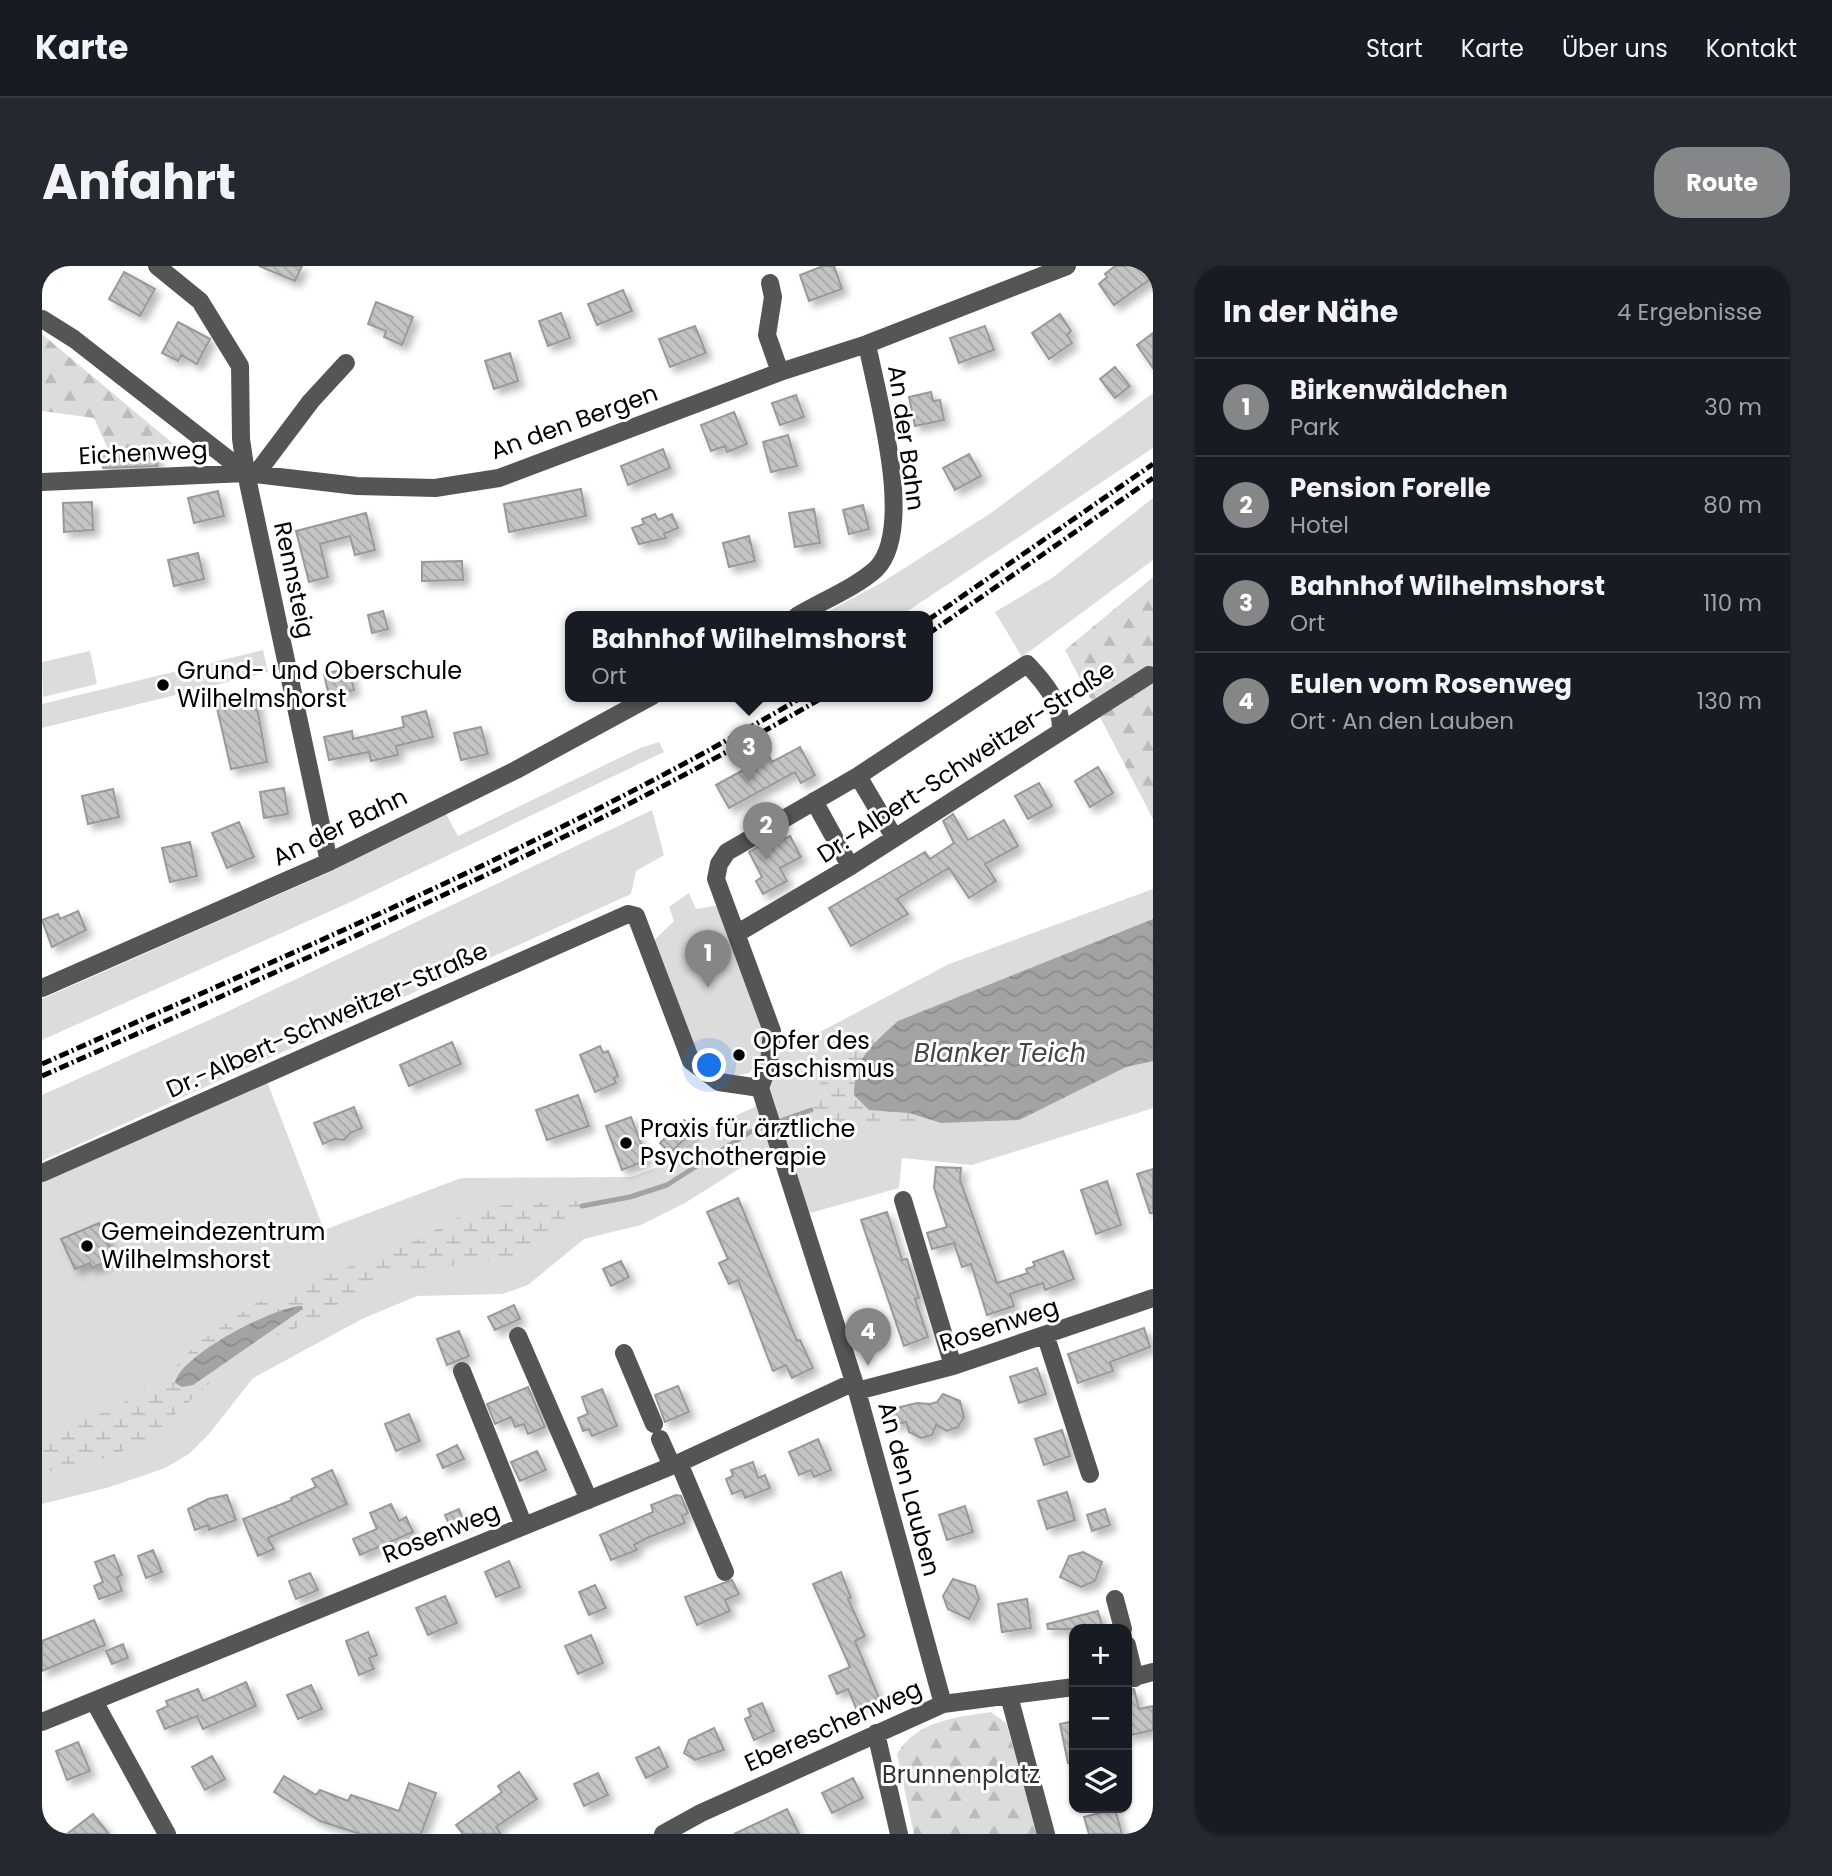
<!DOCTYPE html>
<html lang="de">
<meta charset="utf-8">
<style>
:root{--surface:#171b24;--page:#242831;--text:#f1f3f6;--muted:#9ea1a6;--line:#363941;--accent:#858687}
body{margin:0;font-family:Poppins,sans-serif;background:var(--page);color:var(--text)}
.controls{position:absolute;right:21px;bottom:21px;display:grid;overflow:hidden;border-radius:14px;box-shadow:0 2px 5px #0004}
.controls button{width:63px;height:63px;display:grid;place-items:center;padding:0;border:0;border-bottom:2px solid var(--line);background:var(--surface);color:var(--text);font:35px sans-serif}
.you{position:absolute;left:668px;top:800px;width:24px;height:24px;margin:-18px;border:5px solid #fff;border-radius:50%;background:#1a73e8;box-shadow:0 0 0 10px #1a73e833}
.badge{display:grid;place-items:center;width:46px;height:46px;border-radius:50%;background:var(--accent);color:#fff;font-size:23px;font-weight:700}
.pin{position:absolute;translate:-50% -58px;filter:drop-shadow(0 2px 4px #0008)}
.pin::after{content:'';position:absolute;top:37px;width:24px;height:21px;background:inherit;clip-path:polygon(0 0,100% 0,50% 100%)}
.popup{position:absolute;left:523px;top:345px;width:368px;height:91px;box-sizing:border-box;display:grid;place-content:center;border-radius:14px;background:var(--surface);filter:drop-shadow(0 2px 5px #0005);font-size:23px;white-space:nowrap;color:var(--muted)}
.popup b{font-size:26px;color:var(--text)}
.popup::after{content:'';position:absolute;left:50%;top:100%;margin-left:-14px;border:14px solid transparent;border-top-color:var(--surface)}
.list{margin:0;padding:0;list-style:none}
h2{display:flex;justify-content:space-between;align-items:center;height:91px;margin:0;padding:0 28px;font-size:30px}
h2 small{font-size:23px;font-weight:400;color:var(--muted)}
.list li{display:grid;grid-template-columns:46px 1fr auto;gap:21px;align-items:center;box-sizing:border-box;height:98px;padding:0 28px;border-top:2px solid var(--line)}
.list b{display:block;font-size:26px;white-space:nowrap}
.list p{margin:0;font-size:23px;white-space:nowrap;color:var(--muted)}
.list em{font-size:23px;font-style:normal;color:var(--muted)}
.icon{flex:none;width:38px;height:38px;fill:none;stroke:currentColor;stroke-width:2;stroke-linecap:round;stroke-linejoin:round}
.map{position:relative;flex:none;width:1111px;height:1568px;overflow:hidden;border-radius:28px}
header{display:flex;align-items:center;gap:42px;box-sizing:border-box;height:98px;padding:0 35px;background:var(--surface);border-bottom:2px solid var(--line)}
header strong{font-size:33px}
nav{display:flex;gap:38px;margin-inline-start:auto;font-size:24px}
.intro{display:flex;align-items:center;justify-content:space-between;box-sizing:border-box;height:168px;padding:0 42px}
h1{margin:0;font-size:49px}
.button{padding:18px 32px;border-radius:28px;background:var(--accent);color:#fff;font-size:24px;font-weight:700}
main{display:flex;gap:42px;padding:0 42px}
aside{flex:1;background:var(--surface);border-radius:28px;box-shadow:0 2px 5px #0004}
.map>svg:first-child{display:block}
.green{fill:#dcdcdc}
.forest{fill:url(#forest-firs)}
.wetland{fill:url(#wetland-marsh);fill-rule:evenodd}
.water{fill:url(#water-waves)}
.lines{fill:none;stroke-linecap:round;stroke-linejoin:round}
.stream{stroke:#a3a3a3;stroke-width:5}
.building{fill:url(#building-back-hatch);stroke:#999;stroke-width:2;filter:url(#shadow)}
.minor{stroke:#555;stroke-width:18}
.rail{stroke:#000;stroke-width:5;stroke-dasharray:10 3.5 2 3.5;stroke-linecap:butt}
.poi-dot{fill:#000;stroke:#fff;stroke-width:2.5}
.labels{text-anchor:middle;stroke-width:6;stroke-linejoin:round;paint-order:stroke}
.street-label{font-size:24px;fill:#000;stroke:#fff}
.poi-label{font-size:24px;fill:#000;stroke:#fff;text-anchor:start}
.park-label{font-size:24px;fill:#333;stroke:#fff}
.water-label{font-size:26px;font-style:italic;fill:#444;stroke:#fff}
</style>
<header>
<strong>Karte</strong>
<nav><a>Start</a><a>Karte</a><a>Über uns</a><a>Kontakt</a></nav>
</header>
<div class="intro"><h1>Anfahrt</h1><a class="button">Route</a></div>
<main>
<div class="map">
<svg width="1111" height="1568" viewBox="0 0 1111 1568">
<defs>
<pattern id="forest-firs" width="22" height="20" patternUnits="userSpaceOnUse" patternTransform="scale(1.75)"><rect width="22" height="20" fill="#dcdcdc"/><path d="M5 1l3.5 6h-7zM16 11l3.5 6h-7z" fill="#bbb"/></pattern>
<pattern id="wetland-marsh" width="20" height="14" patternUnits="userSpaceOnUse" patternTransform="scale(1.75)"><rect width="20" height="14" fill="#dcdcdc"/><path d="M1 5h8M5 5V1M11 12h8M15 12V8" fill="none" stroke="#bbb"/></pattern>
<pattern id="water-waves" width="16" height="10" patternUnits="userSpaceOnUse" patternTransform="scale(1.75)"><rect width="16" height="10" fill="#a3a3a3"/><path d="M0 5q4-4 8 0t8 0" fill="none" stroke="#8b8b8b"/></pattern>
<pattern id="building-back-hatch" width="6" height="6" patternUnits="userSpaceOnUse" patternTransform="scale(1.75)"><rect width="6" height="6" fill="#c4c4c4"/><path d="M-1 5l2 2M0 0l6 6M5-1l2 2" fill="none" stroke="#a7a7a7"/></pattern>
<filter id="shadow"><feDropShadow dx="5.5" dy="5.5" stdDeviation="3.5" flood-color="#0004"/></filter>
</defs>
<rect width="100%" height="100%" fill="#fff"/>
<!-- green -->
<path class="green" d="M 1111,127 L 1111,182 L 858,350 L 778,350 L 839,317 L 949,247 Z
M 1111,232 L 1111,294 L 980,391 L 953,346 L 1010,312 Z
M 221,384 L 226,406 L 0,462 L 0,438 Z
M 48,385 L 55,418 L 1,431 L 0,396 Z
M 698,430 L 729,430 L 705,445 Z
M 617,476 L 622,486 L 302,639 L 0,774 L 0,733 L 290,605 L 402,544 L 416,570 L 598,482 Z
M 610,544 L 622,589 L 594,605 L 589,628 L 0,895 L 0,829 L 176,750 Z
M 1111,623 L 1111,842 L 930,899 L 860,892 L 857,922 L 761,949 L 741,875 L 643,937 L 599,959 L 542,973 L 486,1019 L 460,1028 L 375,1030 L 320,1053 L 211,1112 L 167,1168 L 147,1188 L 123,1202 L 68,1221 L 0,1238 L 0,913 L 224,813 L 282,964 L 419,912 L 589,911 L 624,898 L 668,861 L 713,841 L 732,790 L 907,698 Z
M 647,627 L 654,643 L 683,638 L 724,763 L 722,791 L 707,807 L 690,811 L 649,795 L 606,680 L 632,655 L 627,641 Z"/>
<!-- forest -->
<path class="forest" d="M 0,68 L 1,69 L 134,180 L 66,183 L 52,152 L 0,145 Z
M 1111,311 L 1111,553 L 1023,384 Z
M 949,1446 L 964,1457 L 996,1568 L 872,1568 L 855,1488 C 874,1455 914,1451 949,1446 Z"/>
<!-- wetland -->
<path class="wetland" d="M 856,755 C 829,780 813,790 812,829 L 827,844 L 867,847 L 899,857 L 789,859 L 769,844 L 774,822 L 818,771 Z
M 531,933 L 540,940 L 537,951 L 495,980 L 466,993 L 359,1006 L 282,1051 L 224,1074 L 178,1108 L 106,1173 L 67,1191 L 0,1207 L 0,1168 L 72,1143 L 126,1108 L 157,1076 L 214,1037 L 373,975 L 413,953 L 445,941 ZM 222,1052 L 213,1075 L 165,1109 L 144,1098 L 167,1082 Z"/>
<!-- water -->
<path class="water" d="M 1111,653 L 1111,795 L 1084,801 L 977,854 L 899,857 L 867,847 L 827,844 L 812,829 C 813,790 829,780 856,755 Z
M 260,1040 L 261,1043 L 151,1119 L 140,1121 L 133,1117 C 137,1090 233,1040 260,1040 Z"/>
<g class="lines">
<!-- stream -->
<path class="stream" d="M 540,940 L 588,931 L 625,919 L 708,866 L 769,844"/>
</g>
<!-- building -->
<path class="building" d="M 217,0 L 260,0 L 253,15 Z
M 781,0 L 792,0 L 800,23 L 767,35 L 758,9 Z
M 1073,0 L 1102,0 L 1110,12 L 1072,39 L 1057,18 L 1065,11 L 1063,8 Z
M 82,6 L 113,23 L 98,50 L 67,33 Z
M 581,24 L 590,45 L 555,59 L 546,38 Z
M 334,36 L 371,51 L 360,79 L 342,71 L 344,65 L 326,58 Z
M 519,47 L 528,72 L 506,80 L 497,55 Z
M 1018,48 L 1029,65 L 1025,69 L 1030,77 L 1007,93 L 990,67 Z
M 136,56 L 168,73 L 155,98 L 139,89 L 136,95 L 120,87 Z
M 653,60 L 664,87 L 628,101 L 617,73 Z
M 943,60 L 952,84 L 917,97 L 908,72 Z
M 1111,67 L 1111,102 L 1095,79 Z
M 468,87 L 476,115 L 452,123 L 443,95 Z
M 1073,101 L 1088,120 L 1073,132 L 1058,113 Z
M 889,126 L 891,135 L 898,134 L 902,154 L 873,160 L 867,131 Z
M 754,129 L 762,151 L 738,159 L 730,137 Z
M 692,146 L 705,178 L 685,186 L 683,180 L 669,185 L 659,159 Z
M 746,169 L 755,200 L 729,206 L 721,176 Z
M 621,183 L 628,202 L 586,219 L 579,200 Z
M 60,186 L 114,187 L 115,200 L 61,202 Z
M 927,188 L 939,210 L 913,224 L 901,202 Z
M 539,223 L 544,250 L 467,266 L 462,238 Z
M 176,225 L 182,250 L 152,257 L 146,232 Z
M 50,236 L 51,264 L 22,266 L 21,237 Z
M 821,239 L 827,263 L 807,268 L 801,244 Z
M 772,243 L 778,277 L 753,281 L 747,247 Z
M 324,247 L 333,284 L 313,289 L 308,270 L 278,278 L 286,311 L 267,316 L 254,265 Z
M 613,248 L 616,254 L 630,248 L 636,262 L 622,268 L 624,272 L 597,278 L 590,262 L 602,258 L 600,253 Z
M 707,270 L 713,295 L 687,301 L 681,277 Z
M 156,287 L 162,313 L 132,320 L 126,294 Z
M 420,295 L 421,314 L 380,315 L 380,296 Z
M 341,345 L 346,363 L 330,367 L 326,349 Z
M 307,402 L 312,424 L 287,430 L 282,408 Z
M 212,425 L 225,496 L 189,503 L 173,433 Z
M 384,445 L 391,471 L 354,480 L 356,489 L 329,495 L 327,486 L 287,494 L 282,471 L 310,465 L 311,473 L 362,461 L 360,451 Z
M 439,461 L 446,488 L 419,494 L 412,467 Z
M 758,481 L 773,509 L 759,517 L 753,506 L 687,542 L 674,519 L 727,490 L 730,496 Z
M 1056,501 L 1071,527 L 1048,541 L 1033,515 Z
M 997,517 L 1010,540 L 986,553 L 973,530 Z
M 242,522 L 246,548 L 222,552 L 218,526 Z
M 71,523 L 77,551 L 46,558 L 40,530 Z
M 911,548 L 926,574 L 962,554 L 976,580 L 943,598 L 954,615 L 927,632 L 907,602 L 855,633 L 866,648 L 809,680 L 787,642 L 883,586 L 888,593 L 912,577 L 901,555 Z
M 197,556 L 212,591 L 185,602 L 170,567 Z
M 748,570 L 759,591 L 738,602 L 745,615 L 721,628 L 714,615 L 720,611 L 707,586 L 731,572 L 734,577 Z
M 148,576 L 155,610 L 128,616 L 120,582 Z
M 36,645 L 44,664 L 10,681 L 0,654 L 16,648 L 18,653 Z
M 410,776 L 419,798 L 367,820 L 358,799 Z
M 558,780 L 561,787 L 566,785 L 576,810 L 572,812 L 574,817 L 553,826 L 538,789 Z
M 536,829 L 547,860 L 505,874 L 494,844 Z
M 312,841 L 320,862 L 308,867 L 302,874 L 292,873 L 281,878 L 272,857 Z
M 589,851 L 605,894 L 580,904 L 564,860 Z
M 642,854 L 651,865 L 628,887 L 618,877 Z
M 894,901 L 919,902 L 918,914 L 955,1017 L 986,1007 L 984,1003 L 993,1000 L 991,996 L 1021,985 L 1032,1013 L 1003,1024 L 1001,1017 L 968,1028 L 972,1040 L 945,1049 L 929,998 L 920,1001 L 912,977 L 890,983 L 885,967 L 905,961 L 892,922 Z
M 1111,903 L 1111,947 L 1108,947 L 1095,908 Z
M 1065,915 L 1079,959 L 1054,968 L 1039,924 Z
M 696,932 L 755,1075 L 758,1074 L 771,1102 L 750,1112 L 744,1099 L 731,1105 L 696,1014 L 687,1018 L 677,997 L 686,993 L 665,946 Z
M 845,946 L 860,994 L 865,993 L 877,1032 L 873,1033 L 886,1071 L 862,1080 L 819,954 Z
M 57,957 L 70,987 L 63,990 L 65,995 L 50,1002 L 48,997 L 33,1003 L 19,973 Z
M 579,995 L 587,1011 L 569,1020 L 561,1003 Z
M 472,1039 L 478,1053 L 453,1064 L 446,1051 Z
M 1102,1062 L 1108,1081 L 1068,1096 L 1071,1105 L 1036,1117 L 1026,1088 Z
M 417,1065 L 427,1090 L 405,1099 L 395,1073 Z
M 995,1102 L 1004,1128 L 977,1137 L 968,1111 Z
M 636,1120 L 647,1146 L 623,1156 L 613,1129 Z
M 486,1121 L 503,1161 L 486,1168 L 482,1158 L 473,1161 L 469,1151 L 453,1158 L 445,1138 Z
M 560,1123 L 575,1160 L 550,1170 L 547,1163 L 541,1165 L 536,1152 L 546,1148 L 540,1131 Z
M 901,1128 L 918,1135 L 922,1151 L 916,1161 L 905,1165 L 894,1159 L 890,1169 L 879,1172 L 867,1166 L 864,1156 L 851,1159 L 846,1144 L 875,1137 L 888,1138 L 895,1136 Z
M 367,1148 L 378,1175 L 354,1185 L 343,1158 Z
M 1020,1164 L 1028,1190 L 1002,1199 L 993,1173 Z
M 776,1173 L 789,1204 L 772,1211 L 769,1204 L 757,1209 L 747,1186 Z
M 415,1179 L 422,1193 L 401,1202 L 395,1189 Z
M 495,1185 L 504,1204 L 478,1215 L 469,1196 Z
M 711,1196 L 716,1212 L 723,1209 L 728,1222 L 703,1232 L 700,1224 L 690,1228 L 684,1213 L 691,1210 L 689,1204 Z
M 290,1204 L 305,1238 L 226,1272 L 232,1283 L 216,1290 L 201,1253 L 250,1234 L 249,1232 L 274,1221 L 270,1213 Z
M 1025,1226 L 1033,1254 L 1005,1263 L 996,1235 Z
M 185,1229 L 194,1254 L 167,1264 L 166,1259 L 153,1264 L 146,1243 L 166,1233 Z
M 634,1229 L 639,1230 L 646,1247 L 640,1250 L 643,1257 L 605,1272 L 592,1279 L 595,1284 L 569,1294 L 558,1269 L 611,1246 L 609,1239 Z
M 349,1238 L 357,1255 L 364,1251 L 371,1266 L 318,1289 L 311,1273 L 335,1263 L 328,1247 Z
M 923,1240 L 931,1266 L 905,1274 L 897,1249 Z
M 417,1243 L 423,1258 L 409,1263 L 403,1249 Z
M 1063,1243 L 1068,1259 L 1050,1265 L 1045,1249 Z
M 111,1284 L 120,1306 L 104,1312 L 96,1290 Z
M 1041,1286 L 1060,1296 L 1053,1315 L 1039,1321 L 1018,1311 L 1027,1290 Z
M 72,1289 L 80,1309 L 75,1311 L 80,1325 L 57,1333 L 52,1320 L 61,1316 L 53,1296 Z
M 467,1295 L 478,1321 L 454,1331 L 443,1306 Z
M 799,1306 L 809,1332 L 806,1333 L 823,1370 L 813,1375 L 837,1432 L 814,1442 L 806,1423 L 795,1428 L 787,1410 L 808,1401 L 771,1318 Z
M 268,1307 L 276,1324 L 254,1333 L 247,1315 Z
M 911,1313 L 933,1320 L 937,1333 L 927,1353 L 906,1343 L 901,1330 Z
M 690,1314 L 697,1328 L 683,1334 L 688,1345 L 655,1359 L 643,1331 Z
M 553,1319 L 564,1342 L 547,1349 L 537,1326 Z
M 403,1330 L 415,1357 L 386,1369 L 374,1342 Z
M 985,1333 L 989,1362 L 960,1366 L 956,1338 Z
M 1056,1345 L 1061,1363 L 1006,1363 L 1005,1358 Z
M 52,1354 L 63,1379 L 0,1405 L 0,1375 Z
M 326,1366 L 335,1389 L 327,1392 L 332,1403 L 317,1409 L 304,1375 Z
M 549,1369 L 561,1397 L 536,1408 L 523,1380 Z
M 81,1378 L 86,1392 L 70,1398 L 64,1385 Z
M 204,1416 L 214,1440 L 161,1463 L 155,1450 L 123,1463 L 115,1445 L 126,1440 L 124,1435 L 156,1423 L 161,1435 Z
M 269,1419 L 280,1443 L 256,1453 L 245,1429 Z
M 1092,1423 L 1097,1443 L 1111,1440 L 1111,1464 L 1085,1470 L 1085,1424 Z
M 720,1437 L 732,1465 L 712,1474 L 703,1453 L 709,1450 L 706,1443 Z
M 1032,1455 L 1032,1496 L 1026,1497 L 1018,1458 Z
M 672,1462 L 682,1484 L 653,1494 L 642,1487 L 647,1474 Z
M 36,1476 L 48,1505 L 25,1514 L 14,1485 Z
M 617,1481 L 626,1501 L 604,1512 L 594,1492 Z
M 170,1490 L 183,1513 L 163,1524 L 150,1501 Z
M 477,1506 L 495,1533 L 454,1561 L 459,1568 L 421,1568 L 414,1559 L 460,1526 L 456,1520 Z
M 556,1507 L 566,1529 L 542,1540 L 532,1518 Z
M 242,1510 L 274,1529 L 278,1524 L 306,1535 L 309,1529 L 357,1545 L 367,1517 L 394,1527 L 379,1568 L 318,1568 L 278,1555 L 232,1526 Z
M 811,1512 L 821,1532 L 790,1547 L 780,1527 Z
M 745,1543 L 757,1568 L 692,1568 Z
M 1073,1543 L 1080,1568 L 1047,1568 L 1042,1551 Z
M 51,1548 L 67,1568 L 25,1568 Z"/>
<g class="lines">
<!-- minor -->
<path class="minor" d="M 115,0 L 158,35 L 198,100 L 199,173 L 204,207 L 287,596
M 728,17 L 731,31 L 725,69 L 738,106
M 0,53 L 32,73 L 204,207
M 214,208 L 269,135 L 304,97
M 0,216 L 204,207 L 315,220 L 393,222 L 457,212 L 738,106 L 825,78 L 1025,0
M 755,350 C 780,335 813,322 834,303 C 874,263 835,130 825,78
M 816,510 L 852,571
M 772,535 L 808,600
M 694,668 L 809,600 L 1107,409
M 0,722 L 287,596 L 474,504 L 610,430
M 718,822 L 727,797 L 730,765 L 674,613 L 677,598 L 685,586 L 816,510 L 985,398 C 1003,417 1019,436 1019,463
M 718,822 L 815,1125 L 901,1438
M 0,907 L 586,648 L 594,650 L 649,795 L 677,816 L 718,822
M 861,934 L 911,1100
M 476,1070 L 547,1234
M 1004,1071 L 1048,1208
M 582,1087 L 612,1158
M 420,1105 L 482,1260
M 815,1125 L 911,1100 L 1111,1032
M 618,1173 L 630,1200
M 637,1197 L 683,1306
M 1073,1333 L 1081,1363
M 1085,1379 L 1093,1412
M 1085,1413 L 1111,1406
M 967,1430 L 1004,1568
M 52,1435 L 125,1568
M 0,1456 L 637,1197 L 812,1116
M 834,1467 L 857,1568
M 621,1568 L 659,1547 L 901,1438 L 1032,1421"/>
<!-- rail -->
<path class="rail" d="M 886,354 L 1111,198
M 886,368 L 1111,212
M 0,798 C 258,683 519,574 762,430
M 0,810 C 265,692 532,578 783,430"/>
</g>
<!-- markers -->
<g class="poi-dot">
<circle cx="121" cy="419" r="7"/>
<circle cx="697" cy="789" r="7"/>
<circle cx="584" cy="877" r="7"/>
<circle cx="45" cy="980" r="7"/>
</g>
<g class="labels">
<!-- street labels -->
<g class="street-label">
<text transform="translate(532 156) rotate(-20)" y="8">An den Bergen</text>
<text transform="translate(864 172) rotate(82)" y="8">An der Bahn</text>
<text transform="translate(101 187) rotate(-3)" y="8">Eichenweg</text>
<text transform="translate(252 314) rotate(78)" y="8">Rennsteig</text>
<text transform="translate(924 496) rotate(-33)" y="8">Dr.-Albert-Schweitzer-Straße</text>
<text transform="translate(298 561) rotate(-26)" y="8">An der Bahn</text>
<text transform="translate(285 754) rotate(-24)" y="8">Dr.-Albert-Schweitzer-Straße</text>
<text transform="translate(957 1059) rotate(-18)" y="8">Rosenweg</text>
<text transform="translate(867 1223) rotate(75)" y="8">An den Lauben</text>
<text transform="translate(399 1267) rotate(-22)" y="8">Rosenweg</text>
<text transform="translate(791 1460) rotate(-24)" y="8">Ebereschenweg</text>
</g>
<!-- poi labels -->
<g class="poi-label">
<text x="135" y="413">Grund- und Oberschule<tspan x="135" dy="28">Wilhelmshorst</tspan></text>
<text x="711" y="783">Opfer des<tspan x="711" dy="28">Faschismus</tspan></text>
<text x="598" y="871">Praxis für ärztliche<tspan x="598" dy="28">Psychotherapie</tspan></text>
<text x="59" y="974">Gemeindezentrum<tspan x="59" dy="28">Wilhelmshorst</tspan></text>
</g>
<!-- park labels -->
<g class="park-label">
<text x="919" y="1517">Brunnenplatz</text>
</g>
<!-- water labels -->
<g class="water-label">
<text x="958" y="796">Blanker Teich</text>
</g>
</g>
</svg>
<div class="controls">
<button>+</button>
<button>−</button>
<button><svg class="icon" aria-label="layers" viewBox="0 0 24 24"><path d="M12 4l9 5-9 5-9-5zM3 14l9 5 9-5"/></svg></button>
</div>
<div class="you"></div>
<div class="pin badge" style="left:666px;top:722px">1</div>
<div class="pin badge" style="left:724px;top:594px">2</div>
<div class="pin badge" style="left:707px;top:516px">3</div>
<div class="popup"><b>Bahnhof Wilhelmshorst</b>Ort</div>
<div class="pin badge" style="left:826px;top:1100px">4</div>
</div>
<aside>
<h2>In der Nähe<small>4 Ergebnisse</small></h2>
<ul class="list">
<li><span class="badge">1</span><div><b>Birkenwäldchen</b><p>Park</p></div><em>30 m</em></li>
<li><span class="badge">2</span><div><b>Pension Forelle</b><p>Hotel</p></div><em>80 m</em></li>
<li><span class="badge">3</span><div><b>Bahnhof Wilhelmshorst</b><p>Ort</p></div><em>110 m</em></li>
<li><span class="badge">4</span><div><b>Eulen vom Rosenweg</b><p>Ort · An den Lauben</p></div><em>130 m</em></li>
</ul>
</aside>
</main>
